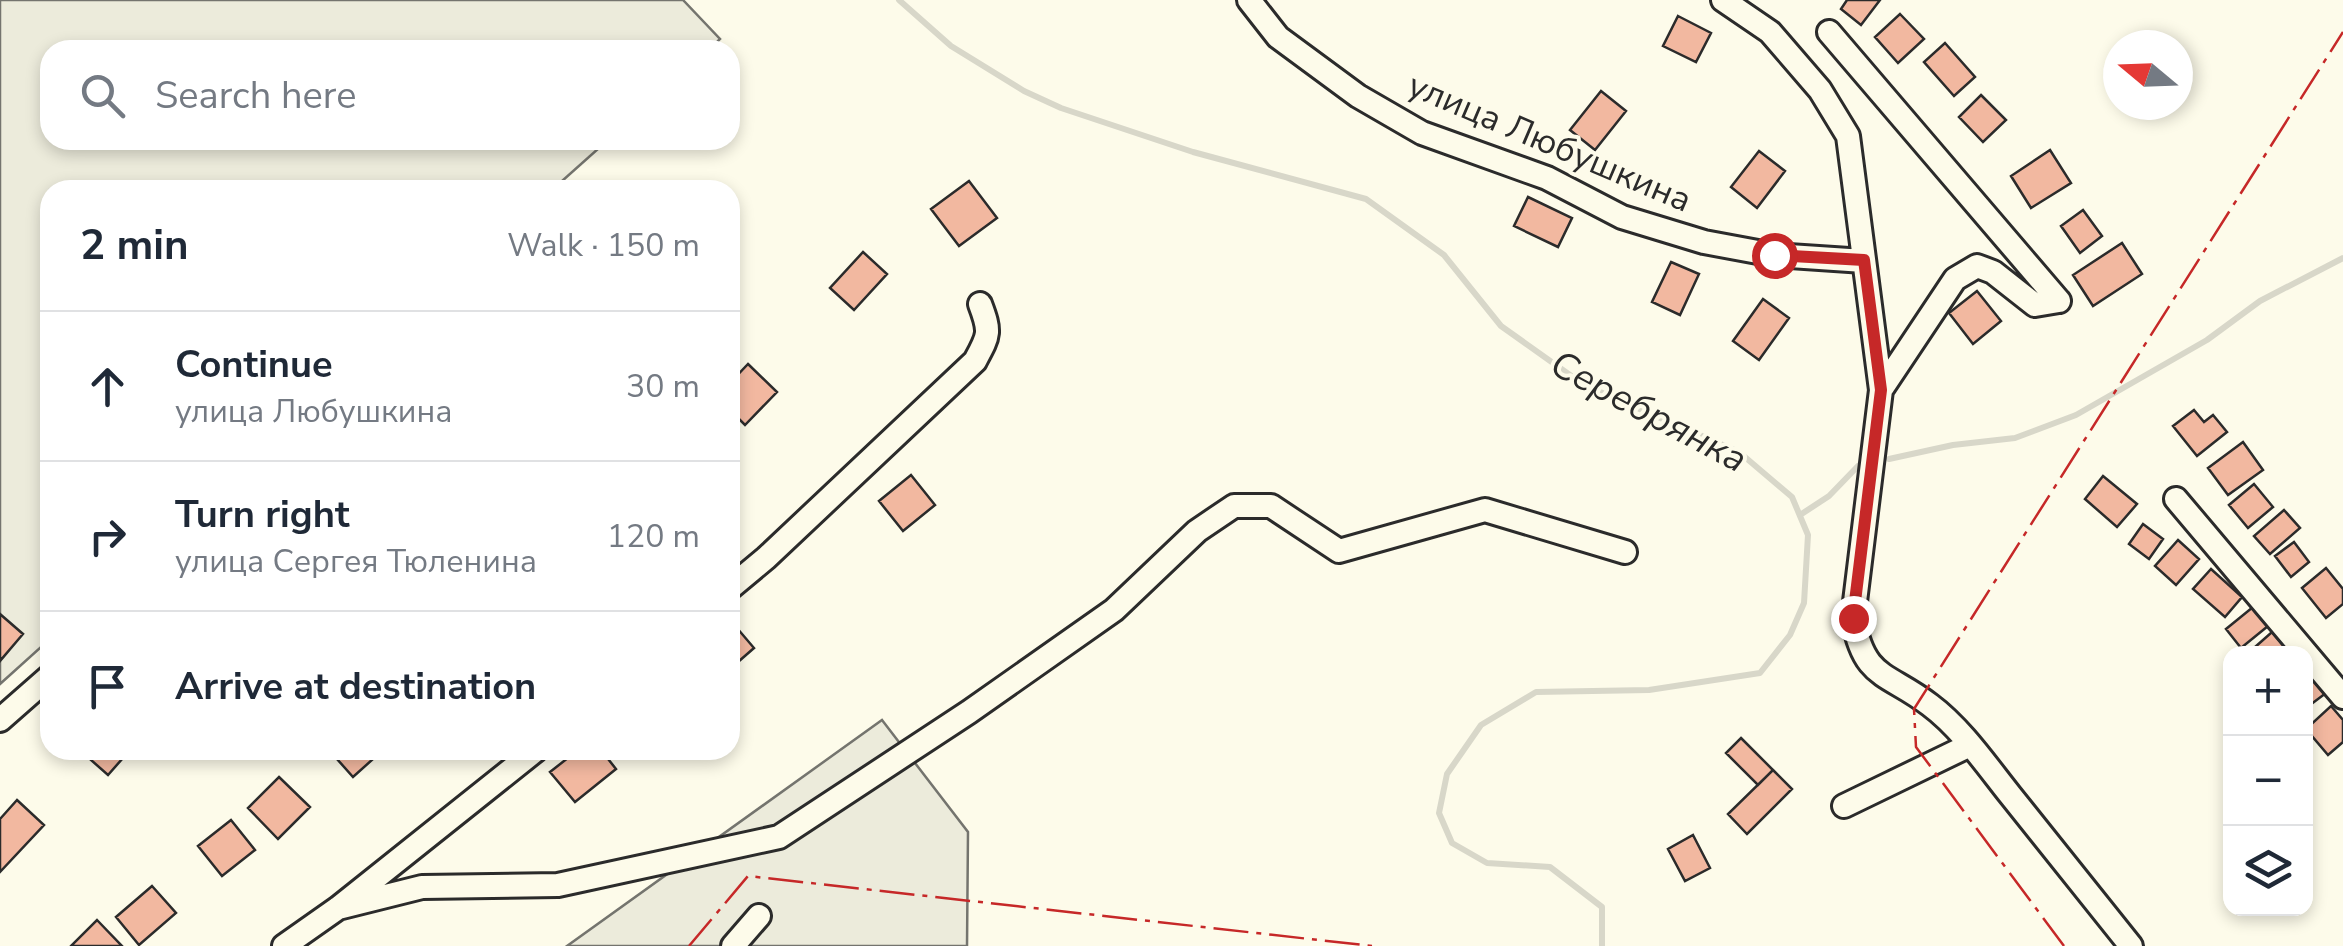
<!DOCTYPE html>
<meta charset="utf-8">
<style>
:root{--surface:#fff;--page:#f2f2f3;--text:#1f2937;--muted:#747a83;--line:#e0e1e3}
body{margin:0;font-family:"Nunito Sans",sans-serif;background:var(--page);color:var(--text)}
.controls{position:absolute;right:30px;bottom:30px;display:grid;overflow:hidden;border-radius:20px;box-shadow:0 5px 15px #0003}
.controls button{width:90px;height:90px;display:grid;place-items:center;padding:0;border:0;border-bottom:2px solid var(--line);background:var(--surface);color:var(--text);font:50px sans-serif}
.compass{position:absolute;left:2103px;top:30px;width:90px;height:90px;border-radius:50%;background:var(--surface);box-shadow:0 5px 15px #0003;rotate:289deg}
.stop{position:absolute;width:30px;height:30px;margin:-22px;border:8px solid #c62828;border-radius:50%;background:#fff}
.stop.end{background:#c62828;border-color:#fff;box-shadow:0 2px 10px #0008}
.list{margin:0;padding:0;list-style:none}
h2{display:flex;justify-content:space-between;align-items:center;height:130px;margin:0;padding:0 40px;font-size:42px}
h2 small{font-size:32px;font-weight:400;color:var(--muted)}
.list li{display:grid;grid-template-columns:65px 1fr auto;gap:30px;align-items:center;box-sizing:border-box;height:150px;padding:0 40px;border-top:2px solid var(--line)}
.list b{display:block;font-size:38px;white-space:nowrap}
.list p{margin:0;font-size:32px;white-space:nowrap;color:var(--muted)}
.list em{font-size:32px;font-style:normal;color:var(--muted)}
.icon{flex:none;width:55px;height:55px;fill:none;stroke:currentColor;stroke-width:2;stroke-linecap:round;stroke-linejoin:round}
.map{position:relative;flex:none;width:2343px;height:946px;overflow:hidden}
.search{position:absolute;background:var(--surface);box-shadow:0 5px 15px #0003;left:40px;top:40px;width:700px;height:110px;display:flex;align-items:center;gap:25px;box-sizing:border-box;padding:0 35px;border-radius:30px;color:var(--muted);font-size:38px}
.panel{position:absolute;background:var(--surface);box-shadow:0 5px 15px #0003;left:40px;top:180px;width:700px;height:580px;border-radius:30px}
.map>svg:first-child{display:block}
.green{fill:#ecebdb;stroke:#74746e;stroke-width:2.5}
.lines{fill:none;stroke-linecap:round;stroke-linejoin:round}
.stream{stroke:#d8d7c9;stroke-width:6}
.building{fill:#f2b8a0;stroke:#2b2b2b;stroke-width:2.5}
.minor-casing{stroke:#2b2b2b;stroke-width:28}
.minor{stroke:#fdfbea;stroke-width:22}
.power{stroke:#c62828;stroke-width:2.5;stroke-dasharray:35 8 5 8;stroke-linecap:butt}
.route{stroke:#c62828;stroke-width:12}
.labels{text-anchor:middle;stroke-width:8;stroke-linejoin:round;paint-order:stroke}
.street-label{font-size:35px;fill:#2b2b2b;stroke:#fdfbea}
.water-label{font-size:38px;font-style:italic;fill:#2b2b2b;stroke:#fdfbea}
</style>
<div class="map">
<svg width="2343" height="946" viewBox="0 0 2343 946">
<rect width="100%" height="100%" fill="#fdfbea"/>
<!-- green -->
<path class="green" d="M 0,0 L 683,0 L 720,39 L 709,50 L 50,50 L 50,140 L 608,140 L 552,190 L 50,190 L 50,639 L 0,684 Z
M 882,720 L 968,832 L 967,946 L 567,946 Z"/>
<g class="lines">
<!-- stream -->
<path class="stream" d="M 899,0 L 951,46 L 1024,91 L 1061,108 L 1193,152 L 1366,199 L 1444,255 L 1501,326 L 1584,385 L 1739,452 L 1792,497 L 1808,535 L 1804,603 L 1790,635 L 1760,673 L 1649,690 L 1536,692 L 1481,725 L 1447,774 L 1439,813 L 1452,843 L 1487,863 L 1550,867 L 1602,907 L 1602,946
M 1889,459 L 1953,445 L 2015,438 L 2076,415 L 2207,340 L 2260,301 L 2343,258
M 1800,515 L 1829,496 L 1858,466"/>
</g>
<!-- building -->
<path class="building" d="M 1847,0 L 1880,0 L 1861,25 L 1841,9 Z
M 1900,14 L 1924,39 L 1898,63 L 1875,37 Z
M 1678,16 L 1711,33 L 1696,62 L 1663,46 Z
M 1945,43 L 1975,77 L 1954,96 L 1924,62 Z
M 1601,91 L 1626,111 L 1595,150 L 1570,130 Z
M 1981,95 L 2006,120 L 1983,142 L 1959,117 Z
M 2050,150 L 2071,183 L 2031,208 L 2011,176 Z
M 1759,151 L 1785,171 L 1757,208 L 1731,187 Z
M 969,181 L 997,218 L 959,246 L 931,209 Z
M 1528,197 L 1572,218 L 1558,247 L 1514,226 Z
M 2083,210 L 2102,236 L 2080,253 L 2061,226 Z
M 2122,243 L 2142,274 L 2093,306 L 2073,275 Z
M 863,252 L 887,274 L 854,310 L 830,288 Z
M 1671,262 L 1699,274 L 1680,315 L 1652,302 Z
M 1977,291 L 2001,321 L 1973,344 L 1949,313 Z
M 1763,299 L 1789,318 L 1759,360 L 1733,341 Z
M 748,364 L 777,392 L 745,425 L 730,410 L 730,383 Z
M 2194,410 L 2204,422 L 2213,415 L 2227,432 L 2197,456 L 2173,426 Z
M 2243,442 L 2263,470 L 2228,495 L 2208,468 Z
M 911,475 L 935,505 L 903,531 L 879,501 Z
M 2103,476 L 2137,504 L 2117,527 L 2085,499 Z
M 2254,484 L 2273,507 L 2248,528 L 2229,505 Z
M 2284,510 L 2300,528 L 2270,554 L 2254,536 Z
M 2143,524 L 2163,539 L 2149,559 L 2129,544 Z
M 2178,540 L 2199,559 L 2176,585 L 2155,566 Z
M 2294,542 L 2309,562 L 2291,577 L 2275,556 Z
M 2326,568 L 2343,589 L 2343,604 L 2326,618 L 2302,588 Z
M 2211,569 L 2242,597 L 2225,617 L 2193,589 Z
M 2253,607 L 2268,626 L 2241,648 L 2226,629 Z
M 0,614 L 23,634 L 0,661 Z
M 731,621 L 754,648 L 730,669 L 730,622 Z
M 2272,632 L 2289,652 L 2288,654 L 2259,654 L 2254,648 Z
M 2306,664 L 2326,693 L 2306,708 Z
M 2331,706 L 2343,720 L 2343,742 L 2328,755 L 2306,729 Z
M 1741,738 L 1773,770 L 1758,785 L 1726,753 Z
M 83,750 L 130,750 L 108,775 L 82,752 Z
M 329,750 L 383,750 L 353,777 Z
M 578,750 L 601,750 L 616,769 L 575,802 L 550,772 Z
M 1773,770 L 1792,789 L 1747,834 L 1728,814 Z
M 279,777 L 310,807 L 278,839 L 248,808 Z
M 17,800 L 44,825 L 0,872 L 0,819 Z
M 231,820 L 255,850 L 222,876 L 198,846 Z
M 1693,835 L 1710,868 L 1685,881 L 1668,849 Z
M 152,886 L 176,913 L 139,945 L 116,917 Z
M 97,920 L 122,946 L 71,946 Z"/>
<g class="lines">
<!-- minor casing -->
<g class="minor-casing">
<path id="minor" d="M 1249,0 L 1278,37 L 1358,96 L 1422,133 L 1547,178 L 1622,217 L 1704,242 L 1774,255 L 1864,261
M 1723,0 L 1770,32 L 1820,90 L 1848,136 L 1881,390 L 1853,618 C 1864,680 1887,672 1930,705 C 1961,728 1987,766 2011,796 C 2051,846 2091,896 2131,946
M 1829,32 L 2059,301
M 1881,390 L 1955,279 L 1977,266 L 1993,272 L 2035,305 L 2059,301
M 2176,499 L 2343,697
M 730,588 L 766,558 L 975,361 C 989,335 991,333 980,304
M 0,720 L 50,676
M 1844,806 L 1970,745
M 338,908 L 422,887 L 558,885 L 779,837 L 969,712 L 1114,610 L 1197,531 L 1234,506 L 1271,506 L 1339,551 L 1485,510 L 1625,552
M 284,946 L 338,908 L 536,750
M 733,946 L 759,916"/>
</g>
<!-- minor -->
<use href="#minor" class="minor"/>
<!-- power -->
<path class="power" d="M 689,946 L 748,876 L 1372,946
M 2064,946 L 1916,747 L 1914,709 L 2343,32"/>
</g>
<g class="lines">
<!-- route -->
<path class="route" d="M 1774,255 L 1864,260 L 1881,390 L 1853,618"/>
</g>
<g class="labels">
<!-- street labels -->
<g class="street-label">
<text transform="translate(1550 142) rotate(23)" y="12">улица Любушкина</text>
</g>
<!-- water labels -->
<g class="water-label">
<text transform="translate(1649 411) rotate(28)" y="13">Серебрянка</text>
</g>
</g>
</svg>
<div class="controls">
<button>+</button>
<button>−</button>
<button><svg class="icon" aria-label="layers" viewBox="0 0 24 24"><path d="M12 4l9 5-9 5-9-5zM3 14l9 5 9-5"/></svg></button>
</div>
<svg class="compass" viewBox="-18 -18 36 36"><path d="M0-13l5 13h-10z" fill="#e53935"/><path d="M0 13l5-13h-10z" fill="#747a83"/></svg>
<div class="stop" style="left:1774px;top:255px"></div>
<div class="stop end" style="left:1853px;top:618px"></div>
<div class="search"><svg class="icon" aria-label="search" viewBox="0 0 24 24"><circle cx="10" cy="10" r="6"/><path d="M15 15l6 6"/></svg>Search here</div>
<section class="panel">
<h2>2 min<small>Walk · 150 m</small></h2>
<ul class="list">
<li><svg class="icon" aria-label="ahead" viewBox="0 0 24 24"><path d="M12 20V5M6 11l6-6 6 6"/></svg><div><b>Continue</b><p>улица Любушкина</p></div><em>30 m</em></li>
<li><svg class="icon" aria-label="right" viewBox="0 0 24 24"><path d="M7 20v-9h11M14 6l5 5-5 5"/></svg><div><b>Turn right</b><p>улица Сергея Тюленина</p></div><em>120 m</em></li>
<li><svg class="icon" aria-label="arrive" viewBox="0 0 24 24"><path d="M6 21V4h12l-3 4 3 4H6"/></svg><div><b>Arrive at destination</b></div></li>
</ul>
</section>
</div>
